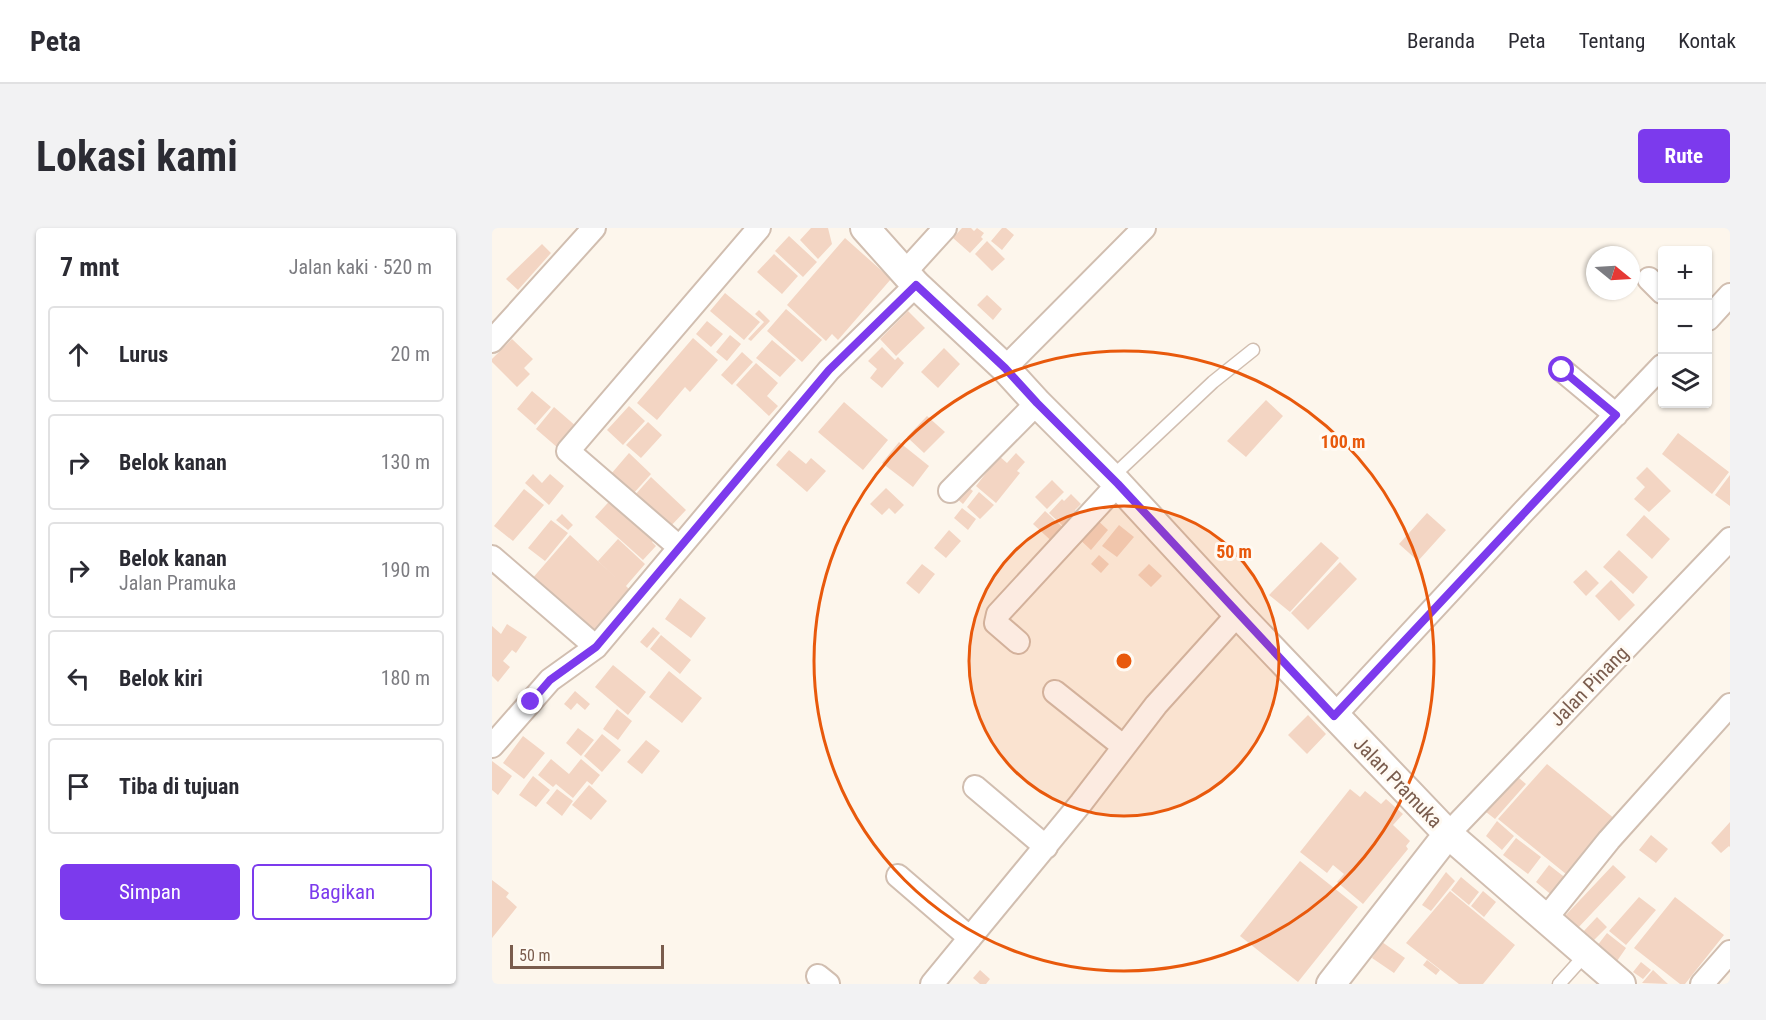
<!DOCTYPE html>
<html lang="id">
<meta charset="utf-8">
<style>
:root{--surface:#fff;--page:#f2f2f3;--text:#2b2b33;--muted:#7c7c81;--line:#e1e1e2;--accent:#7c3aed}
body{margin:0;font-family:"Roboto Condensed",sans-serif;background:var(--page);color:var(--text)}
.controls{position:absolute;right:18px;top:18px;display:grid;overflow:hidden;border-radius:6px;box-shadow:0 2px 4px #0004}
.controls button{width:54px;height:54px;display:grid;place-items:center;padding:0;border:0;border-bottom:2px solid var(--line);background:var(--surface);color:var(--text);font:30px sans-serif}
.compass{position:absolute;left:1094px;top:18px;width:54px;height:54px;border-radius:50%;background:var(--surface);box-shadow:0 2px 4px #0004;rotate:108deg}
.scale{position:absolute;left:18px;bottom:15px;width:154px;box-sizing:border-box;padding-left:6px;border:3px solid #7a5c4d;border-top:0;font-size:16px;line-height:21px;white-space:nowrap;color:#7a5c4d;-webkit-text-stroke:4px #fffaf3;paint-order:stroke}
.stop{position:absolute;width:18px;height:18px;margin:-14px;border:4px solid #7c3aed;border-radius:50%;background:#fff}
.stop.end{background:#7c3aed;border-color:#fff;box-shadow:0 2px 6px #0008}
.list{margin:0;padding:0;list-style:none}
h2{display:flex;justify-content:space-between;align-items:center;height:78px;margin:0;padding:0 24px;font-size:26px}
h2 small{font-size:20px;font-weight:400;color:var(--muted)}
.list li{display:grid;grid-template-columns:39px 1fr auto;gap:18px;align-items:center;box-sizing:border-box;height:96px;margin:0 12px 12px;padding:0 12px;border:2px solid var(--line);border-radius:6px}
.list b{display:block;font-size:22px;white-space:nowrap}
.list p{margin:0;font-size:20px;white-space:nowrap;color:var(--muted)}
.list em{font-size:20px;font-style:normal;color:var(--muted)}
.actions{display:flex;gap:12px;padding:18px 24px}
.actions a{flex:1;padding:14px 0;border:2px solid var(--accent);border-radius:6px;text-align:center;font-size:21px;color:var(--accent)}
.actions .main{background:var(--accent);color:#fff}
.icon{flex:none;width:33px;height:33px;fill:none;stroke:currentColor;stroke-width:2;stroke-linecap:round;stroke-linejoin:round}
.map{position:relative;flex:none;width:1238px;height:756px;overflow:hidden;border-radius:6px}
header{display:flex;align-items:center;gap:36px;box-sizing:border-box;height:84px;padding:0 30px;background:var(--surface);border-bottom:2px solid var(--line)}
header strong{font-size:28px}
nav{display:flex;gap:33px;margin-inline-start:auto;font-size:21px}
.intro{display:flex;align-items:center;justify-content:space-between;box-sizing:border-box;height:144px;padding:0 36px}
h1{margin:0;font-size:42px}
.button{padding:15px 27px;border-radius:6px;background:var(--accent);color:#fff;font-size:21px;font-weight:700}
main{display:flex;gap:36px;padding:0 36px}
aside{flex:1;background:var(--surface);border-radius:6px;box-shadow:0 2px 4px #0004}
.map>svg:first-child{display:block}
.building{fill:#f3d5c3}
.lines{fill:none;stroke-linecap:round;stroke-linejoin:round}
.service-casing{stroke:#d1beb0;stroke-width:15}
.minor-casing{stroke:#d1beb0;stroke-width:26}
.tertiary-casing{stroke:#d1beb0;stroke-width:32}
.service{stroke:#fff;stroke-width:12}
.minor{stroke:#fff;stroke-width:22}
.tertiary{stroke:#fff;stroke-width:28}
.route{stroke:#7c3aed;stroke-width:8}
.ring{fill:none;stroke:#e8590c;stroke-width:3}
.labels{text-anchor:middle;stroke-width:6;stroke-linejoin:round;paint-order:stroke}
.street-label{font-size:20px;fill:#7a5c4d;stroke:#fffaf3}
.centre{fill:#e8590c;stroke:#fffaf3;stroke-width:3}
.ring-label{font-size:18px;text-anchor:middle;font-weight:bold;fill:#e8590c;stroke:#fffaf3;stroke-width:6;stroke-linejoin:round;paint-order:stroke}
</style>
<header>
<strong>Peta</strong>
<nav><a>Beranda</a><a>Peta</a><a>Tentang</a><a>Kontak</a></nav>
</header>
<div class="intro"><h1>Lokasi kami</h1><a class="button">Rute</a></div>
<main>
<aside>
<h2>7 mnt<small>Jalan kaki · 520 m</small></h2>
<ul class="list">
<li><svg class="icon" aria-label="ahead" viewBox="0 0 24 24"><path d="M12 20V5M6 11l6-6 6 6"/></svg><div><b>Lurus</b></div><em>20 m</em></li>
<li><svg class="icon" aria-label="right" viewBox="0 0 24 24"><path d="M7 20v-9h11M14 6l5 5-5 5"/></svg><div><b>Belok kanan</b></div><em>130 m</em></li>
<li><svg class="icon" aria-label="right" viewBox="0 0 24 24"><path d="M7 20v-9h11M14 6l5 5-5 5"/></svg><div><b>Belok kanan</b><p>Jalan Pramuka</p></div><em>190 m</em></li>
<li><svg class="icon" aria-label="left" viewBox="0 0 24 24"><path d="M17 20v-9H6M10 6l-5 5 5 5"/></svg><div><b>Belok kiri</b></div><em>180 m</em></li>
<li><svg class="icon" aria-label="arrive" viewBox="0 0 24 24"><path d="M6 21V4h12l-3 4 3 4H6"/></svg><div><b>Tiba di tujuan</b></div></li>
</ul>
<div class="actions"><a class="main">Simpan</a><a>Bagikan</a></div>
</aside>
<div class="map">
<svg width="1238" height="756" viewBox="0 0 1238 756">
<rect width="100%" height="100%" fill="#fdf6ec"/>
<!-- building -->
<path class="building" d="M 319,0 L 336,0 L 340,16 L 326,31 L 308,12 Z
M 470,0 L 479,0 L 482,3 L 485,0 L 492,5 L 489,9 L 491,11 L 478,25 L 461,10 Z
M 510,0 L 514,0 L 522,7 L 510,22 L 499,13 Z
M 297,8 L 325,34 L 311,49 L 283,23 Z
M 353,10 L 399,51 L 346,112 L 340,106 L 334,113 L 295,77 Z
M 495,13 L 513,31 L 500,43 L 483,26 Z
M 50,16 L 59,25 L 26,62 L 14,51 Z
M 282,26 L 306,48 L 290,66 L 265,44 Z
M 233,65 L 268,94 L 252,112 L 218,83 Z
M 495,67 L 510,81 L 501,92 L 485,77 Z
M 294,81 L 330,112 L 310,134 L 275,103 Z
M 267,82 L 278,93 L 259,113 L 256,111 L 272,94 L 263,86 Z
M 416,83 L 433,100 L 404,128 L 388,111 Z
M 215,93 L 231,106 L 219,119 L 204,106 Z
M 238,107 L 249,116 L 235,133 L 224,124 Z
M 201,110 L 226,132 L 198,164 L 193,159 L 165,192 L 145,175 Z
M 20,111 L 41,131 L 32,140 L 38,146 L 25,159 L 0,134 L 0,131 Z
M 280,112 L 304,132 L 288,149 L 264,130 Z
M 390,119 L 403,132 L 406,129 L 412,135 L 390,160 L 378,150 L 385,141 L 376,133 Z
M 452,120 L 468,136 L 446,160 L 429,144 Z
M 250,124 L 261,134 L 240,157 L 229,147 Z
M 264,135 L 286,155 L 275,168 L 286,178 L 277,188 L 244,157 Z
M 40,163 L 59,179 L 43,197 L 25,181 Z
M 774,172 L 791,188 L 754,229 L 735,213 Z
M 352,174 L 396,212 L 371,242 L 326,204 Z
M 137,178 L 153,193 L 131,217 L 115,202 Z
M 62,179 L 85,199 L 66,220 L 44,201 Z
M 435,188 L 453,204 L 432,225 L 415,209 Z
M 156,194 L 170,207 L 149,230 L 134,217 Z
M 1186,205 L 1237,244 L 1220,266 L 1170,226 Z
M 407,214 L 437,238 L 421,259 L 390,235 Z
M 297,222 L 314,236 L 319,230 L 334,243 L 315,264 L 284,237 Z
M 137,225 L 159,246 L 141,266 L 119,246 Z
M 524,225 L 533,234 L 525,243 L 528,245 L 504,275 L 484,258 L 507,228 L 515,235 Z
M 1155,239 L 1179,263 L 1157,284 L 1142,271 L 1153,259 L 1144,250 Z
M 41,246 L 50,255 L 58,246 L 72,258 L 57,277 L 33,255 Z
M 1238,247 L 1238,278 L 1223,267 Z
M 159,249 L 194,282 L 176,301 L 142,268 Z
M 560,252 L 572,264 L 555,281 L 543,269 Z
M 473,257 L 481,263 L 471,276 L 463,269 Z
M 394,260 L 412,277 L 403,286 L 397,280 L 390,287 L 378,276 Z
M 32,261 L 52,277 L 21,313 L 2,298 Z
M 487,264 L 502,277 L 488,291 L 475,279 Z
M 579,266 L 589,276 L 583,282 L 587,287 L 574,301 L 557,285 L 570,271 L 572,273 Z
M 123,267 L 167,306 L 160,314 L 164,318 L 151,332 L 103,289 Z
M 470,280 L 484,291 L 476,302 L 462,290 Z
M 553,283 L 577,305 L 565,318 L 541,296 Z
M 935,285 L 954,302 L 926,333 L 907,316 Z
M 70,286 L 81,297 L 76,302 L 64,292 Z
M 1152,287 L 1178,311 L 1160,331 L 1134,307 Z
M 602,289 L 616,302 L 599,322 L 585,309 Z
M 59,292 L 76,305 L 53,333 L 36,320 Z
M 627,297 L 642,309 L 625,329 L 610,318 Z
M 457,302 L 469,313 L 454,330 L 442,320 Z
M 78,307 L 124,350 L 106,333 L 126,311 L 153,336 L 134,358 L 138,362 L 97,408 L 39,352 Z
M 829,314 L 847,330 L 798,384 L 777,367 Z
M 1127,322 L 1156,349 L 1141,366 L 1111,339 Z
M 607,327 L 617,336 L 609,345 L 599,336 Z
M 848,334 L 865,351 L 816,402 L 799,385 Z
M 430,336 L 443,346 L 427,366 L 414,355 Z
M 657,336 L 670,348 L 659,359 L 646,347 Z
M 1094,342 L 1107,355 L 1094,368 L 1081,354 Z
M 1119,352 L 1143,377 L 1127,393 L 1103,368 Z
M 188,370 L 214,390 L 199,410 L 173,391 Z
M 15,396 L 35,409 L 24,425 L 20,422 L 11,433 L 18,439 L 6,454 L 0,448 L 0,398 L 9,406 Z
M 161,399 L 168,405 L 155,420 L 148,414 Z
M 169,407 L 199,432 L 188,446 L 158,421 Z
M 121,437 L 154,464 L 136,487 L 103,459 Z
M 177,443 L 210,470 L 190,495 L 157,469 Z
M 83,463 L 98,476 L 93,482 L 85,475 L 79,482 L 72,476 Z
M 125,481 L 140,493 L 126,512 L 111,501 Z
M 816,487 L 834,506 L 815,526 L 796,507 Z
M 86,500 L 102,512 L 89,528 L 74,515 Z
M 110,506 L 129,522 L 110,544 L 92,528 Z
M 31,508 L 53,525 L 32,551 L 11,535 Z
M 154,512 L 168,523 L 150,546 L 135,534 Z
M 59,531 L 77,546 L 89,531 L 108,547 L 100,557 L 95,553 L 81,570 L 64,556 L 61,559 L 46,547 Z
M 0,533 L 20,548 L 6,567 L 0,562 Z
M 1055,536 L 1123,591 L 1074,646 L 1006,591 Z
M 41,548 L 58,562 L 44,579 L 27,567 Z
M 1027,550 L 1034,556 L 1003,591 L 994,584 Z
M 97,557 L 115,573 L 99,592 L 80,577 Z
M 65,561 L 81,573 L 70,588 L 54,575 Z
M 858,561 L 868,569 L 873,563 L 889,576 L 894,571 L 911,586 L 901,597 L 918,613 L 914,618 L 916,621 L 871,676 L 845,654 L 852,646 L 841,637 L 835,645 L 808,624 Z
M 1005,593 L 1022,608 L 1010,622 L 994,608 Z
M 1238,594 L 1238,619 L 1237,618 L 1229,625 L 1219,615 Z
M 1159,607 L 1176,621 L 1164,635 L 1147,622 Z
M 1024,610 L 1049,629 L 1036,646 L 1011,627 Z
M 808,633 L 866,679 L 806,754 L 748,708 Z
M 1057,637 L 1075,651 L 1062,669 L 1044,654 Z
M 1121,637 L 1134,649 L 1084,702 L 1071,690 Z
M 954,644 L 963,653 L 939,683 L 930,677 Z
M 969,649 L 987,664 L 977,677 L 959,662 Z
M 0,652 L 17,665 L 14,669 L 25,679 L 0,710 Z
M 958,663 L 1023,717 L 991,756 L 967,756 L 914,715 Z
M 991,663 L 1004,674 L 992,689 L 979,678 Z
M 1147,669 L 1164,682 L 1134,717 L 1117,703 Z
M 1183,669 L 1232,707 L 1193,756 L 1188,756 L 1142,720 Z
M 1105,689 L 1115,699 L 1100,714 L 1090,705 Z
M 1115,705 L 1134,720 L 1125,733 L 1105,718 Z
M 890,714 L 913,730 L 902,745 L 880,730 Z
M 935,732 L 948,742 L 944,747 L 931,737 Z
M 1149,734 L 1159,742 L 1151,751 L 1141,744 Z
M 488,742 L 498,751 L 494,756 L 488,756 L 481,750 Z
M 1161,742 L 1176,756 L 1150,755 Z"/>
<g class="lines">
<!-- service casing -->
<g class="service-casing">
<path id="service" d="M 620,249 L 721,154 L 761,122
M 1067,756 L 1094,726"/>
</g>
<!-- minor casing -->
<g class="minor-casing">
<path id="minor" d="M 413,44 L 453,0
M 1157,51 L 1170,64
M 1216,91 L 1238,67
M 0,113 L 102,0
M 513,140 L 652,0
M 1070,142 L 1124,187
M 458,263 L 545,175
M 187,319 L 76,223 L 267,0
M 0,329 L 104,419
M 526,414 L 504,395 L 506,386 L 626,256
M 563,464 L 632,519
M 842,488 L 1032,283 L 1170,138
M 0,518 L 58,452 L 104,419 L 337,142 L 424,57
M 483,559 L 554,619
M 956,606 L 1238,311
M 406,648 L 478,710
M 1050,689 L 1059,684 L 1117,612 L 1238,477
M 326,748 L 336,756
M 440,756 L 589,575 L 664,477 L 746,386
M 1210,756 L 1238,724"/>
</g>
<!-- tertiary casing -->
<g class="tertiary-casing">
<path id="tertiary" d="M 373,0 L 424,57 L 513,140 L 545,175 L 626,256 L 746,386 L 956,606 L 1129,756
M 839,756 L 956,606"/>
</g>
<!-- service -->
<use href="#service" class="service"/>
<!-- minor -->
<use href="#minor" class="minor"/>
<!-- tertiary -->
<use href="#tertiary" class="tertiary"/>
</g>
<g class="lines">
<!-- route -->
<path class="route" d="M 39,474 L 58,452 L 104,419 L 337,142 L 424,57 L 513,140 L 545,175 L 626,256 L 842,488 L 1124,187 L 1070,142"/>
</g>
<!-- distance rings -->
<circle cx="632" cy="433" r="155" fill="#e8590c" fill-opacity=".12"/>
<g class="ring">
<circle cx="632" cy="433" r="155"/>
<circle cx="632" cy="433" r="310"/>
</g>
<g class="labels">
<!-- street labels -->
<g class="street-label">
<text transform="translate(1097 458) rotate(-46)" y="7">Jalan Pinang</text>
<text transform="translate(906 554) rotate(46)" y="7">Jalan Pramuka</text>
</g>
</g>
<circle cx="632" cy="433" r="9" class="centre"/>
<g class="ring-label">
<text x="851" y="220">100 m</text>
<text x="742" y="330">50 m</text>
</g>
</svg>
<div class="controls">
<button>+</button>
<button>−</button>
<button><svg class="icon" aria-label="layers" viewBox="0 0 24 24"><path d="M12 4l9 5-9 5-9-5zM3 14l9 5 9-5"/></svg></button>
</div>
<svg class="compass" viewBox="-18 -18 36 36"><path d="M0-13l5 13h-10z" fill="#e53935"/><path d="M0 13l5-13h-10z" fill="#7c7c81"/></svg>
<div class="scale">50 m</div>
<div class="stop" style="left:1070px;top:142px"></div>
<div class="stop end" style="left:39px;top:474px"></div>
</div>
</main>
